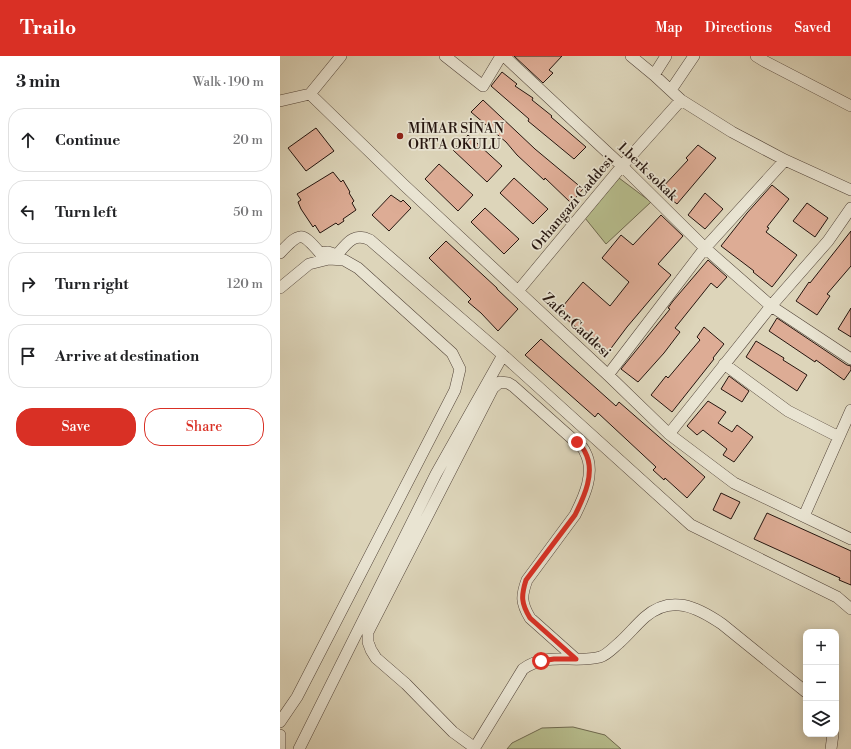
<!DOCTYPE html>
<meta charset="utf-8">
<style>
:root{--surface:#fff;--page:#f6f6f6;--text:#202124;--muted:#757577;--line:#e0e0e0;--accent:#d93025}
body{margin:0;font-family:"Libre Bodoni",serif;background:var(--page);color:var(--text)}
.controls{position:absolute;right:12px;bottom:12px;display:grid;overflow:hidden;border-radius:8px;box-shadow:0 2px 10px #0003}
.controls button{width:36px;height:36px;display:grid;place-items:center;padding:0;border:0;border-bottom:1px solid var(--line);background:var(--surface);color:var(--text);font:20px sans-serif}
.stop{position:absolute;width:12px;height:12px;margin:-9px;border:3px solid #d93025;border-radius:50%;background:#fff}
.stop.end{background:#d93025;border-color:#fff;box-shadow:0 1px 4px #0008}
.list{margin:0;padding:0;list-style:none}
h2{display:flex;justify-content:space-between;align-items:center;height:52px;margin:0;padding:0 16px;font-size:17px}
h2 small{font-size:13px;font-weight:400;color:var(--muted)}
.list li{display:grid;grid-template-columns:26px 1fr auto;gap:12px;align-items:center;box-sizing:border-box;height:64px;margin:0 8px 8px;padding:0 8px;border:1px solid var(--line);border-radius:16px}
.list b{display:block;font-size:15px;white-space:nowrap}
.list em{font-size:13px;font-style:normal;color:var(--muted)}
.actions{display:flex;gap:8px;padding:12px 16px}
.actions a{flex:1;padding:9px 0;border:1px solid var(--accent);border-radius:16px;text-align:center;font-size:14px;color:var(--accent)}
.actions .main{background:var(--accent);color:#fff}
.icon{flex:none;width:22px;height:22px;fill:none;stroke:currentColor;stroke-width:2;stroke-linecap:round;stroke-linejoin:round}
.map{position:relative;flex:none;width:571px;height:693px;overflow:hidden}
header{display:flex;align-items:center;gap:24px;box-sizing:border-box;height:56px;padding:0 20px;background:var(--accent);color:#fff}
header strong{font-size:19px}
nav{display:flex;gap:22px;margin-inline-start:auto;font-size:14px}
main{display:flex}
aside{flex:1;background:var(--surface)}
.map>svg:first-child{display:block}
.green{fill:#b6bc8c;stroke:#6e684e}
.building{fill:#ddac95;stroke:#25150f}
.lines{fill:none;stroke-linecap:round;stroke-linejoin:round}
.street-casing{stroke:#53453a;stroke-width:12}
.street{stroke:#e9e4d2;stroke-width:11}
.route{stroke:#d93025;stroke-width:5}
.poi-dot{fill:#8f2418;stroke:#e9e4d2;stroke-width:1.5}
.labels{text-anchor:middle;stroke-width:3.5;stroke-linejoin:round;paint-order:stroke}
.poi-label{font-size:14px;fill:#25150f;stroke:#e9e4d2;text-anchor:start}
.street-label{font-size:14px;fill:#25150f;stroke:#e9e4d2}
</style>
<header>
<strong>Trailo</strong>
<nav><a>Map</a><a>Directions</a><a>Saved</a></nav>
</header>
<main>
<aside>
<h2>3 min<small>Walk · 190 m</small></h2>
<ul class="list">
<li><svg class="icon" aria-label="ahead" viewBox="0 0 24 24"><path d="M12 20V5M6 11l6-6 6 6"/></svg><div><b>Continue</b></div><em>20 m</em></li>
<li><svg class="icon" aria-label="left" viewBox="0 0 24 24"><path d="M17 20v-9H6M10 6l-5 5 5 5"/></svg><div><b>Turn left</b></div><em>50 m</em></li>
<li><svg class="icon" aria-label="right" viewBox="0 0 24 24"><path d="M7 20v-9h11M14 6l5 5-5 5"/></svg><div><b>Turn right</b></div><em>120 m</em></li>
<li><svg class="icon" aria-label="arrive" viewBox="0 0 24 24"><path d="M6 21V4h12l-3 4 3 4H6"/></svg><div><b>Arrive at destination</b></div></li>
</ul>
<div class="actions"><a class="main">Save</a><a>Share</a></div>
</aside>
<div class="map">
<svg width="571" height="693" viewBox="0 0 571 693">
<rect width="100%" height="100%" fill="#ddd5ba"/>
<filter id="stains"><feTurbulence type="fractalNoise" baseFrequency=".005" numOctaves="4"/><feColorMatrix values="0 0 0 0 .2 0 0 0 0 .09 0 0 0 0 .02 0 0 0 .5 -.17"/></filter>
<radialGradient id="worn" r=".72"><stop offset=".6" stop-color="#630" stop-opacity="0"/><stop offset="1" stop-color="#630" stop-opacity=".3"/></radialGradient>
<!-- green -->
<path class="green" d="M 339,122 L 371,146 L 326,188 L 305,162 Z
M 293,671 L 325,679 L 341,693 L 227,693 L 232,687 L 262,672 Z"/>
<!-- building -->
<path class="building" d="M 234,0 L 282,0 L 269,14 L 273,17 L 263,27 Z
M 222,16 L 237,28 L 235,30 L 253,42 L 252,44 L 272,60 L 271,61 L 306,91 L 294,103 L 248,65 L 249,63 L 211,30 Z
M 203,44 L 255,93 L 303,133 L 291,147 L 265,122 L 264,124 L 237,99 L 226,86 L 191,56 Z
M 36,72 L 54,95 L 26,115 L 8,92 Z
M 188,79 L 222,110 L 207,126 L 173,94 Z
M 418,89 L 436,102 L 397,148 L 380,134 L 408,104 L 406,102 Z
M 159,108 L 193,139 L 178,155 L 145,123 Z
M 53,116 L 61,126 L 63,124 L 70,136 L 69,137 L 74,145 L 72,147 L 76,154 L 63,163 L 64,165 L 58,169 L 56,167 L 40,177 L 35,169 L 33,171 L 21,153 L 18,146 L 21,144 L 17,138 Z
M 234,122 L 268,153 L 253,168 L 220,137 Z
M 492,129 L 509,143 L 487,171 L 489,172 L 486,176 L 517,199 L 492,231 L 473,216 L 474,215 L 441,190 L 467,157 Z
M 425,137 L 443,153 L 425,173 L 408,159 Z
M 111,139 L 121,146 L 123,144 L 131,152 L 109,175 L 92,159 Z
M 527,147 L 548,162 L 535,181 L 513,165 Z
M 205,152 L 239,183 L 224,198 L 191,166 Z
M 381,159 L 403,180 L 378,208 L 391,219 L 347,271 L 326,299 L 304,280 L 305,279 L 278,256 L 303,226 L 330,250 L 349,226 L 322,202 L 341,179 L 353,189 Z
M 571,175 L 571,210 L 547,238 L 550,240 L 537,259 L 516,245 L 529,226 L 530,227 Z
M 166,185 L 217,232 L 217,233 L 238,253 L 218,275 L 201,257 L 188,246 L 191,243 L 149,202 Z
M 428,204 L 447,221 L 437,232 L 431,227 L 395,272 L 400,276 L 384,297 L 358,326 L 341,313 L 390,253 L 388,252 L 393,245 Z
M 571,252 L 571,281 L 558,273 Z
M 497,262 L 567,309 L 571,310 L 571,314 L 564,324 L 536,304 L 535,306 L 489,275 Z
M 424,271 L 444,288 L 433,302 L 434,303 L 392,356 L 371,339 L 386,320 L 388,322 L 420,284 L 417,281 Z
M 261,283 L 336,350 L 339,346 L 425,421 L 407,442 L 385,422 L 384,424 L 373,414 L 376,411 L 318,357 L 315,361 L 245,299 Z
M 476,285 L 504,302 L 503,304 L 527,319 L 517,335 L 466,301 Z
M 449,320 L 469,335 L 462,346 L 441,333 Z
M 428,345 L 446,356 L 438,367 L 452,376 L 457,369 L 473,381 L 454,406 L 443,399 L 447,393 L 423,374 L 417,379 L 407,370 Z
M 441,437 L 460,446 L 451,463 L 433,454 Z
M 487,457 L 571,495 L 571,529 L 559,524 L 560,522 L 474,483 Z"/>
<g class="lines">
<!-- street casing -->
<g class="street-casing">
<path id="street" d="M 165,0 L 203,30 L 221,0
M 224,0 L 342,110 L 425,192 L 491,250 L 571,303
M 351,0 L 374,19 L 401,44 L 452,76 L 505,104 L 571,134
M 476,0 L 484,5 L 571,50
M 374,19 L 386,0
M 391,34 L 414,0
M 30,38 L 124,129 L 328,319 L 389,378 L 454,427 L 571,483
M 0,45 L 30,38 L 61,0
M 0,197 C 20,176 21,175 40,197 L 48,196 L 57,199 C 67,187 74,176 90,184 L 223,299 L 411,469 L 557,541 L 571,553
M 0,232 L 29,208 L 49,203 L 64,204 L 78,212 L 172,297 L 180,313 L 175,334 L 17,641 L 0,666
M 238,235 L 342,110 L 401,44
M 444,308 L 508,355 L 559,381
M 328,319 L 425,192 L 505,104
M 389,378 L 491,250 L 548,185 L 571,152
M 524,460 L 571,354
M 0,679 L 0,693
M 195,692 L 173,676 L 126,628 L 96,602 L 91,594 L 88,586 L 88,576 L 213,332 L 220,326 L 228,327 L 233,330 L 297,387 C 300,389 304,393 305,396 C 316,416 304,441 295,459 L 247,524 C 241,540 241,547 250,562 L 296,603
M 19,693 L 156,418 L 223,299
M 194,693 L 243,613 C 268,595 293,608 320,601 C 327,599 333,592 339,587 C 348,579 356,569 365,561 C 391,538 417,551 442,568 L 526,636
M 551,693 L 553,678"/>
</g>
<!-- street -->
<use href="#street" class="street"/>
</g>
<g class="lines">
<!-- route -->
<path class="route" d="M 261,605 L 274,603 L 296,603 L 250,562 C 241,547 241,540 246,524 L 295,459 C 304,441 316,416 305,396 C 304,393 300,389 297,386"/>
</g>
<!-- markers -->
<circle class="poi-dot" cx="120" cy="80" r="4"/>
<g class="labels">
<!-- poi labels -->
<g class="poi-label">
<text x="128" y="77">MİMAR SİNAN<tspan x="128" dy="16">ORTA OKULU</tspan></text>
</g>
<!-- street labels -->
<g class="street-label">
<text transform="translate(368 115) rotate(44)" y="5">1.berk sokak</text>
<text transform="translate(292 147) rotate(-50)" y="5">Orhangazi Caddesi</text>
<text transform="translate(297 269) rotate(43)" y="5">Zafer Caddesi</text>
</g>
</g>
<rect width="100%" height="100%" filter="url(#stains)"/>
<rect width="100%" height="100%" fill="url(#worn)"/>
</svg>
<div class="controls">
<button>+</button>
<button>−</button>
<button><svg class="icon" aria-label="layers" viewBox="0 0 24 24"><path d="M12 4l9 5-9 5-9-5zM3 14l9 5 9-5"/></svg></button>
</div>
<div class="stop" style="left:261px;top:605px"></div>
<div class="stop end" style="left:297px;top:386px"></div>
</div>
</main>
